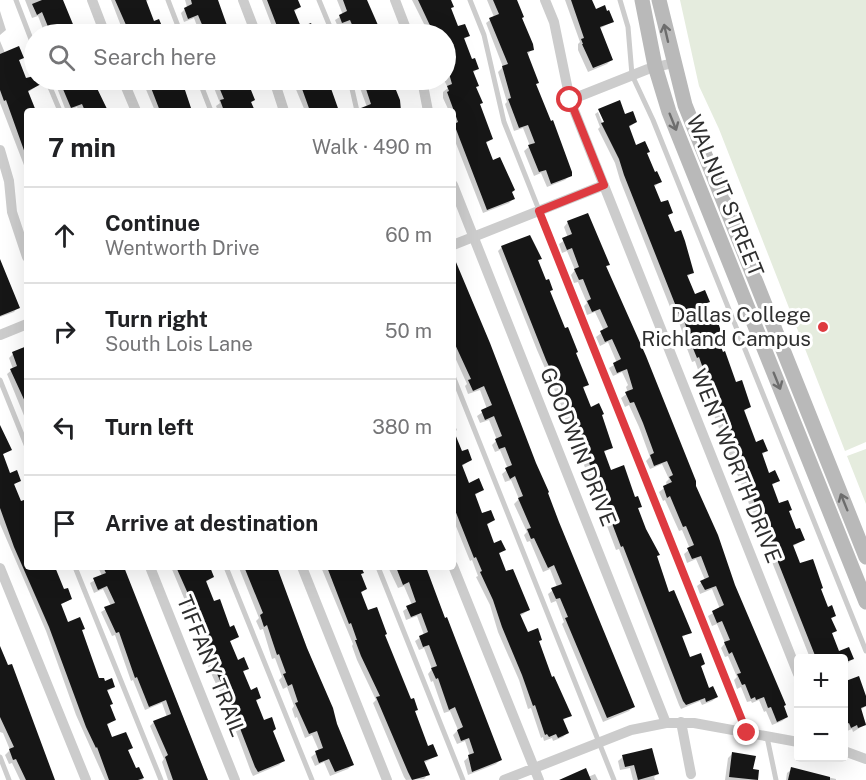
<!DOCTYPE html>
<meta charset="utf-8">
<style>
:root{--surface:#fff;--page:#f2f2f2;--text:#202124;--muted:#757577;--line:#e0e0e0}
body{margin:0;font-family:"Public Sans",sans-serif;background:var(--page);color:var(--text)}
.controls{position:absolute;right:18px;bottom:18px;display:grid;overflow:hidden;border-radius:6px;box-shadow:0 6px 24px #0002}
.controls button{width:54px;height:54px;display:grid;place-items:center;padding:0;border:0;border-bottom:2px solid var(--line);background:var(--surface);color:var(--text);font:30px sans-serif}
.stop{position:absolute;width:18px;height:18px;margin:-14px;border:4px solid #de3a40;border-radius:50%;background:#fff}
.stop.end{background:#de3a40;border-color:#fff;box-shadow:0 2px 6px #0008}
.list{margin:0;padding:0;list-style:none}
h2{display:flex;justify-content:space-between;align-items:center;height:78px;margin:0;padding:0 24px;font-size:26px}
h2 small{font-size:20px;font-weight:400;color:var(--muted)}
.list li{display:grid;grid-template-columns:39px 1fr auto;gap:18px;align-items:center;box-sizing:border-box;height:96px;padding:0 24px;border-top:2px solid var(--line)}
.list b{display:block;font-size:22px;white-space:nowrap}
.list p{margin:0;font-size:20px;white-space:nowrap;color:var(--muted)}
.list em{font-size:20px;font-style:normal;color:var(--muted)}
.icon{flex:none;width:33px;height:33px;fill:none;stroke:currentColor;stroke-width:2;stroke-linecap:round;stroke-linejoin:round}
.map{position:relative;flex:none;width:866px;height:780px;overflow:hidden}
.search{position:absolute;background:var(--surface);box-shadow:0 6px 24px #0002;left:24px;top:24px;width:432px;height:66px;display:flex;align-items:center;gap:15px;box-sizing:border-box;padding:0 21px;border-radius:33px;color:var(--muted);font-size:22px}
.panel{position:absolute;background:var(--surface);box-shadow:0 6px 24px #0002;left:24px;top:108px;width:432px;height:462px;border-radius:6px}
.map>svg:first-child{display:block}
.green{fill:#e5ecde}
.shadow{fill:#0003}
.building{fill:#161616}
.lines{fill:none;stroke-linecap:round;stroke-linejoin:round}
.service{stroke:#ccc;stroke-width:5}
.minor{stroke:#ccc;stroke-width:10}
.secondary{stroke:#b9b9b9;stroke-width:15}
.oneway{stroke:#6d6d6d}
.route{stroke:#de3a40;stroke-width:8}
.poi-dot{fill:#de3a40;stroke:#fff;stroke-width:2}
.labels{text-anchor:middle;stroke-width:6;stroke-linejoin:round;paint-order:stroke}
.street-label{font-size:21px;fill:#2f2f2f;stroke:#fff}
.poi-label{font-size:21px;fill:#2f2f2f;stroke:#fff;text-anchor:end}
</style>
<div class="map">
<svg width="866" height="780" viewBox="0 0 866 780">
<rect width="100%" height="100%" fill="#fff"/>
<!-- green -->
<path class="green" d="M 680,0 L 866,0 L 866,442 L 845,451 L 719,129 L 699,86 Z
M 866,449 L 866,504 L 847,456 Z"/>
<!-- shadow -->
<path class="shadow" d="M 25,0 L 61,0 L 74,34 L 45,34 L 38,16 L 32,18 Z
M 111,0 L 148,0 L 145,3 L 153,23 L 162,30 L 158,34 L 124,34 Z
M 185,0 L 216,0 L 229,34 L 200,34 L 194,18 L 184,22 L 181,13 L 187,7 Z
M 262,0 L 296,0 L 299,7 L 294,12 L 300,29 L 314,34 L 275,34 Z
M 337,0 L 366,0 L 379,34 L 350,34 L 346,24 L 338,27 L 335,20 L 343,15 Z
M 412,0 L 450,0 L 452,7 L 450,9 L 457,28 L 468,36 L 463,40 L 471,61 L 477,69 L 473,73 L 475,87 L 479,105 L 492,139 L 485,144 L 493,162 L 511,193 L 513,199 L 509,203 L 483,213 L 453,136 L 453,111 L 449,111 L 443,98 L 443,92 L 448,88 L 444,80 L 446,34 L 429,34 Z
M 487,0 L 516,0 L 532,49 L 528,54 L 535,85 L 570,175 L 565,180 L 547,187 L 541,173 L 534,176 L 524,151 L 530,146 L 523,128 L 514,131 L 505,104 L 507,102 L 498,72 L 503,67 L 486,23 L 494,17 Z
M 565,0 L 591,0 L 595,11 L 612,22 L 599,29 L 611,60 L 607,64 L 588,72 L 578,50 L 578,44 L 580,42 Z
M 0,11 L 6,30 L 0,35 Z
M 0,41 L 5,53 L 22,58 L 18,61 L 26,80 L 34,78 L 34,80 L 39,80 L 41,83 L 27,93 L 34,111 L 27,111 L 27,173 L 0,103 Z
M 54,80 L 92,80 L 106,111 L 79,111 L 77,107 L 66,111 Z
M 142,80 L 171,80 L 174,86 L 184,93 L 191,111 L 155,111 Z
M 206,80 L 246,80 L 254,100 L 251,102 L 254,111 L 218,111 L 216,106 L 220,103 L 212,83 L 208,85 Z
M 292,80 L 332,80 L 328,84 L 337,111 L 305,111 Z
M 357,80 L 390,80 L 401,111 L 364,111 L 367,107 Z
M 598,112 L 605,130 L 624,116 L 636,122 L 628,128 L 635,146 L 646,154 L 654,174 L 660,182 L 654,187 L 660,204 L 671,212 L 667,217 L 693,272 L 687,277 L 694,296 L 708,301 L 697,308 L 704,326 L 720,331 L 715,335 L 735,384 L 749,407 L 743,412 L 755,444 L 766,451 L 761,456 L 768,474 L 778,481 L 771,486 L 778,505 L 788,512 L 795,531 L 803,540 L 792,547 L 799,565 L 819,589 L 827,609 L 834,616 L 830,620 L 835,631 L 831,634 L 838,653 L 852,659 L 848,663 L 844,665 L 844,658 L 810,658 L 713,413 L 695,361 L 692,362 L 682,335 L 683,334 L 677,317 L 674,317 L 620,180 L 615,163 L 598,129 L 600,127 L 595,114 Z
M 568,222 L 608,265 L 605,268 L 787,717 L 782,721 L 772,725 L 766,711 L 764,712 L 759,700 L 752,703 L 751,701 L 747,702 L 741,687 L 737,689 L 734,680 L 737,677 L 728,656 L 725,657 L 721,648 L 725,643 L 717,624 L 712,626 L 708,616 L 720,609 L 712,589 L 700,594 L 697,586 L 705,580 L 696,559 L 687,563 L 684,554 L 690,549 L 682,530 L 679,531 L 665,500 L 663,501 L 659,492 L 667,486 L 666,482 L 669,479 L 662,464 L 650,469 L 646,461 L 650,457 L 639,427 L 629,405 L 625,407 L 621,398 L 628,393 L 626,387 L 628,385 L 622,372 L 613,376 L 609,368 L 617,363 L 608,342 L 600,346 L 596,337 L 604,331 L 595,312 L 587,315 L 584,306 L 587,303 L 578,282 L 574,283 L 571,275 L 575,270 L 567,251 L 562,253 L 559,244 L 568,238 L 564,227 Z
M 502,247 L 540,258 L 537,262 L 545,282 L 551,290 L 549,292 L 587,384 L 583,389 L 590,409 L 600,416 L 611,447 L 603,453 L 611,472 L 640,506 L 637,510 L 668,594 L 690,632 L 681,638 L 689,659 L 700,667 L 708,690 L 717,697 L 712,701 L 702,705 L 700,701 L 681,709 L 679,705 L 619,549 L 616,550 L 581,457 L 565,421 L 565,414 L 537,350 L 498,251 Z
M 0,261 L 18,307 L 14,312 L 0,317 Z
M 453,267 L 633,707 L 629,711 L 603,722 L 562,624 L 564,622 L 556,601 L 551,603 L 548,594 L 557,587 L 550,569 L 543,572 L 530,541 L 527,542 L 524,535 L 527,532 L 514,504 L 519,499 L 511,480 L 505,482 L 502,474 L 508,469 L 500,450 L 495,452 L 492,445 L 497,440 L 489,420 L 480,423 L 477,416 L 487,409 L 480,390 L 468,394 L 465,386 L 467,384 L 453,353 Z
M 27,348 L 27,423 L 7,374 L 13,369 L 9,358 L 13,354 Z
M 453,421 L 457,430 L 453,433 L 461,453 L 470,460 L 461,467 L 468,485 L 482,490 L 474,496 L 482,515 L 493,520 L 486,526 L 494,545 L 504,550 L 499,554 L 505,573 L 529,610 L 520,616 L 527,634 L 538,642 L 551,679 L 570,715 L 562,721 L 567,733 L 563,737 L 553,741 L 552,738 L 544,741 L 543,737 L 541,738 L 531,708 L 528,709 L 519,680 L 498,632 L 490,605 L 476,577 L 478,576 L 472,560 L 470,561 L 453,519 Z
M 0,428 L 10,449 L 2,455 L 10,475 L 19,480 L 13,486 L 20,503 L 27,501 L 27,567 L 57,567 L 55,572 L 63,591 L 71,599 L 60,605 L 67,624 L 80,631 L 98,679 L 114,687 L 106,692 L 109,705 L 114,720 L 106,726 L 111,739 L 131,748 L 127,751 L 135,770 L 138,769 L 143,780 L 105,780 L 76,715 L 46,631 L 0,524 Z
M 98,567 L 123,567 L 208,780 L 168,780 L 162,762 L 164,759 L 150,726 L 154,722 L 167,717 L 162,703 L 145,710 L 133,680 L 131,681 L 115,635 L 112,636 L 101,612 L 111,606 L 103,589 L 94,593 L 90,583 L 102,576 Z
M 171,567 L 199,567 L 201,572 L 212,577 L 205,583 L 213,603 L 229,629 L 237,637 L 229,642 L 237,662 L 247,669 L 242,673 L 250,692 L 260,698 L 255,702 L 264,722 L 272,732 L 283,761 L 279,765 L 253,776 L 251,772 L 228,710 L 205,660 L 189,610 Z
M 236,567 L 275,567 L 353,764 L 348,769 L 330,776 L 324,762 L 315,766 L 311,757 L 319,751 L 312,735 L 305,738 L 297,717 L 295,718 L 292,709 L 294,706 L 287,687 L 283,689 L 279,680 L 282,677 L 275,658 L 272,659 L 263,629 L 260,630 L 256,621 L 259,618 L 239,568 L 237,569 Z
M 321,567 L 359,567 L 360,575 L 365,589 L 360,594 L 368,612 L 384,635 L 427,748 L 436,756 L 424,763 L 428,774 L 424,779 L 406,780 L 404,777 L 373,703 L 376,700 L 357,660 L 352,646 L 353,644 Z
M 388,567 L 425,567 L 500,760 L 496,764 L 468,775 L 464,761 L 470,756 L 465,741 L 457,744 L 453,735 L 458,730 L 450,711 L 444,713 L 433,681 L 431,682 L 428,674 L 432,669 L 424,648 L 419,650 L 415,641 L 424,635 L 417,616 L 406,620 L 403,611 L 412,605 L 404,586 L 398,588 Z
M 0,648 L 54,780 L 20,780 L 12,763 L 9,764 L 5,755 L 10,750 L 3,733 L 0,732 Z
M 844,670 L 848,682 L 866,699 L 866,706 L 860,710 L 866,724 L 853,732 L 852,729 L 847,731 L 845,727 L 844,727 Z
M 733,753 L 752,770 L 758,771 L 756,780 L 725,780 L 728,758 Z
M 623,757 L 657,774 L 654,777 L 655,780 L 633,780 L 630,768 L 620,770 L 618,761 Z
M 792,769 L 836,779 L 836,780 L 786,780 L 787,773 Z
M 595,774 L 598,780 L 565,780 L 588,777 Z"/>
<!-- building -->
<path class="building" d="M 42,0 L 63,0 L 77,34 L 51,34 L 42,12 L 37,15 L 32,4 Z
M 115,0 L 146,0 L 154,21 L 159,19 L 164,31 L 154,34 L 130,34 Z
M 191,0 L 218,0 L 230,34 L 206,34 L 198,15 L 188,19 L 184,8 L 192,4 Z
M 267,0 L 298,0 L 301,7 L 294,10 L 301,27 L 311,23 L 316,34 L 280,34 Z
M 343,0 L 367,0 L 381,32 L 375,34 L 356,34 L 350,20 L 342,23 L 339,15 L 347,11 Z
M 418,0 L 451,0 L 454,7 L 451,8 L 458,26 L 465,24 L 470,36 L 464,38 L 472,59 L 475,58 L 479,69 L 473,71 L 479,86 L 476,87 L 483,103 L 480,104 L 493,139 L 486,142 L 493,160 L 500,157 L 515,190 L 512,192 L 515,199 L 487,210 L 454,124 L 458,122 L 447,92 L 449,91 L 447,86 L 452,84 L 446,63 L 446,34 L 434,34 Z
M 493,0 L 517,0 L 524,17 L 522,18 L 533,44 L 534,50 L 527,52 L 539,83 L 536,84 L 551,121 L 553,120 L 572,172 L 572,176 L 551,184 L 546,170 L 539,172 L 528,145 L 535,143 L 528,125 L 519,128 L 508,99 L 511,98 L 502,66 L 508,64 L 489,18 L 499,14 Z
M 571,0 L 592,0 L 596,9 L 605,5 L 607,11 L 609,10 L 614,22 L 600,27 L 613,60 L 593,68 L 582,44 L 583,44 L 581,39 L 584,38 Z
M 19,46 L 24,58 L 19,60 L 26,78 L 34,76 L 34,80 L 42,80 L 43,83 L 28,91 L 36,111 L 27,111 L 26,156 L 6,100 L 4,101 L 0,90 L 0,54 Z
M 67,80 L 93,80 L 108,111 L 85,111 L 82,104 L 71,108 L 60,82 Z
M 148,80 L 171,80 L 173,84 L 182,81 L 191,108 L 184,111 L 160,111 Z
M 216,80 L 247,80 L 255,100 L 251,102 L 255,111 L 224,111 L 220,100 L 224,99 Z
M 305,80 L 328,80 L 339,111 L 310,111 L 301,86 L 300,81 Z
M 363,80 L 392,80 L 400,100 L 401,111 L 362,111 L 361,108 L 371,104 Z
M 620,100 L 625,114 L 633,111 L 637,122 L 629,126 L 636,145 L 645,141 L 650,152 L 647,153 L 655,172 L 657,171 L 662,182 L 654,185 L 661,202 L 668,200 L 673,213 L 668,215 L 675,232 L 681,230 L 685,241 L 694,273 L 687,275 L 695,294 L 705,290 L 710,302 L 698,306 L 705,324 L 717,320 L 721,331 L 716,333 L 723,352 L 725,351 L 736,382 L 742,380 L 751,407 L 744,410 L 756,442 L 763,439 L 768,451 L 762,453 L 769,473 L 775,470 L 780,481 L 772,484 L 779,503 L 788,500 L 792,510 L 789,511 L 796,529 L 800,528 L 805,540 L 793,545 L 800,563 L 813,559 L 823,588 L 821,589 L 828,607 L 832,605 L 836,616 L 831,618 L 837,631 L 832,633 L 839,651 L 849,647 L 854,659 L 843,663 L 843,658 L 816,658 L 717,408 L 699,357 L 697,358 L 685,329 L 687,329 L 681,313 L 679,314 L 624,175 L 619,159 L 601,123 L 604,122 L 598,109 Z
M 588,213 L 610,265 L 606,266 L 646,356 L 696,481 L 696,486 L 718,535 L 735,585 L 786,705 L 784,706 L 788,717 L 777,722 L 771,707 L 768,708 L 764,697 L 756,700 L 755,697 L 751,699 L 745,684 L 742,685 L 737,674 L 741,673 L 732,652 L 729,654 L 724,642 L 730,640 L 722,621 L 717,623 L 712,611 L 724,605 L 716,586 L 705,590 L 700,581 L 709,577 L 701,556 L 692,559 L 687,548 L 694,545 L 686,526 L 683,527 L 670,496 L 667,498 L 663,486 L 672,482 L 669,477 L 673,475 L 667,461 L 654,466 L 650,455 L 654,453 L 643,423 L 634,402 L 630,403 L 625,392 L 633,389 L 627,369 L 617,373 L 613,363 L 621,359 L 612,339 L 605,342 L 600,331 L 608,327 L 600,309 L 592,312 L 587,301 L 591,299 L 583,279 L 579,280 L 574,269 L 579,267 L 572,248 L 567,250 L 562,238 L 572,234 L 567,221 Z
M 530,235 L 542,259 L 538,260 L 546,280 L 549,279 L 553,290 L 550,291 L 565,328 L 568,327 L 578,352 L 576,353 L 589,385 L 583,387 L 591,407 L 599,403 L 604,414 L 602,415 L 613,448 L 604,451 L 611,470 L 624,465 L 635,497 L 638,496 L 642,507 L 638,508 L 646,529 L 660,555 L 657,556 L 669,592 L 674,590 L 692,633 L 682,636 L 690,657 L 701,653 L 705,664 L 701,666 L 709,688 L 713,686 L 718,697 L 706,702 L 705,698 L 686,705 L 683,701 L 623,546 L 621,547 L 585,452 L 569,416 L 569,409 L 546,360 L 501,246 Z
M 453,255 L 490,343 L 536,463 L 549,492 L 548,493 L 559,522 L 635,707 L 607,718 L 565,618 L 568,617 L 560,598 L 556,599 L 551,588 L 562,584 L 554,565 L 548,568 L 534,538 L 531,539 L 527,529 L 531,528 L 518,498 L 523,496 L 515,476 L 510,479 L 505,468 L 512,465 L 505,447 L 499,449 L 495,439 L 502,436 L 494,416 L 485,420 L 481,410 L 492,405 L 484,386 L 473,391 L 468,380 L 471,379 L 453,340 Z
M 0,259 L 20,308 L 0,316 Z
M 27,346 L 27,406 L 10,369 L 17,366 L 12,352 Z
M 0,425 L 12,450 L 3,454 L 10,473 L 17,470 L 21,481 L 14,484 L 21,501 L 27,499 L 27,567 L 55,567 L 64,589 L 68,588 L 72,599 L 61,604 L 68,622 L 80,617 L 85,629 L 82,630 L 99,678 L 104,678 L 105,681 L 112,678 L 115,687 L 107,690 L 113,704 L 110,705 L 116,720 L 107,724 L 112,737 L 126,732 L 133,748 L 128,750 L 136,768 L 139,767 L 144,778 L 138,780 L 109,780 L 97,747 L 96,748 L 86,727 L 49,627 L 14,547 L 0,508 Z
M 453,429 L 462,451 L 468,449 L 472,460 L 462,465 L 469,483 L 479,478 L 484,490 L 475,494 L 482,513 L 491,510 L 495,520 L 487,524 L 494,543 L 501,540 L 506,550 L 499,553 L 506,571 L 513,569 L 530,610 L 520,614 L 528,632 L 538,628 L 542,640 L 539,641 L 552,677 L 554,676 L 572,716 L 563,719 L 569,733 L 558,738 L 556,734 L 549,737 L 547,734 L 545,735 L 535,705 L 533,706 L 522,675 L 502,627 L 493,600 L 480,572 L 482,571 L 476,557 L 474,558 L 453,505 L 453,459 L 456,457 L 453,450 Z
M 103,567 L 124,567 L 208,780 L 173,780 L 165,757 L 168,755 L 153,721 L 171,714 L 166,700 L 149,707 L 137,677 L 135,678 L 119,632 L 116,633 L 104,607 L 115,603 L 107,586 L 98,590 L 93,578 L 106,573 Z
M 182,567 L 201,567 L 202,570 L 210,567 L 214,577 L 206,581 L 214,601 L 220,599 L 230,627 L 234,625 L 239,637 L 230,641 L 238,660 L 244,657 L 249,669 L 243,671 L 251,690 L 257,687 L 261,698 L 256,700 L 264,720 L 272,717 L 276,729 L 273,731 L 285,761 L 258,772 L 255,767 L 231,705 L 209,656 L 193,605 L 177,569 Z
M 251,567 L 277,567 L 307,648 L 333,708 L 337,724 L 354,765 L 335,772 L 329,759 L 319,763 L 315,751 L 323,748 L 317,731 L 309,734 L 295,703 L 298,702 L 292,684 L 288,686 L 283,674 L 286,673 L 279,654 L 277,655 L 267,625 L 264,627 L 260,615 L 263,613 L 245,569 Z
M 327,567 L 361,567 L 364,573 L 361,574 L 367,589 L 361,592 L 368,610 L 377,607 L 387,634 L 385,635 L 411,699 L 414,698 L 418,710 L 415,711 L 428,746 L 433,744 L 438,756 L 424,761 L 430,775 L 412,780 L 408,772 L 376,697 L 380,696 L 361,656 L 355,640 L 357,640 L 351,623 L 349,624 Z
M 396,567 L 426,567 L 445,618 L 447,617 L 502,760 L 472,772 L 468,755 L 474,753 L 469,738 L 461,741 L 457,730 L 463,727 L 455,707 L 449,710 L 438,678 L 436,679 L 431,668 L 437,666 L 429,645 L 423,647 L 419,636 L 428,632 L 421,613 L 411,617 L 406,606 L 416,602 L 409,582 L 403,585 Z
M 0,646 L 8,665 L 12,664 L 55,780 L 26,780 L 16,759 L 13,760 L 9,749 L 14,747 L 0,717 Z
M 859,676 L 866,696 L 866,706 L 861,708 L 866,725 L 858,728 L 857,725 L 851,728 L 849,723 L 843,726 L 843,682 Z
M 652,748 L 659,774 L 638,780 L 634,765 L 625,767 L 622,755 Z
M 732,752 L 756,756 L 753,769 L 759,770 L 758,780 L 729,777 Z
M 791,767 L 830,777 L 830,780 L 788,780 Z
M 586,768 L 591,780 L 559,780 Z"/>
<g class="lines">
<!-- service -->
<path class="service" d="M 16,0 L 34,47
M 168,0 L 181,34
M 319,0 L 333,34
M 470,0 L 484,35 L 504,122 L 747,733
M 620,0 L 628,27 L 632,75 L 653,120 L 866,651
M 47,80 L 60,111
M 199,80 L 211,111
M 350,80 L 357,111
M 453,376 L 614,780
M 0,380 L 27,447
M 75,567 L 161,780
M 226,567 L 312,780
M 378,567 L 463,780
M 767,737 L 776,780
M 0,757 L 9,780"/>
<!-- minor -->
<path class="minor" d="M 92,0 L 105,34
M 243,0 L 256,34
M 395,0 L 408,34
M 545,0 L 554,22 L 570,100 L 798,674
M 123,80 L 136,111
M 274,80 L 284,111
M 422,80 L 428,111
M 570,100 L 648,69 L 673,63
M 0,150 L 9,181 L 12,212 L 27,257
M 453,185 L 666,723
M 453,245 L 604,185
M 0,335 L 27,324
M 453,566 L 539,780
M 150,567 L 235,780
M 302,567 L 387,780
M 0,568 L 86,780
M 681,722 L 691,774
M 844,751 L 866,759
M 504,780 L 631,730 L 666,723 L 694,723 L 798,742"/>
<!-- secondary -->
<path class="secondary" d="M 642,0 L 655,66 L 669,112 L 866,602
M 659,0 L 685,105 L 866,557"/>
</g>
<!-- one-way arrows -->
<defs><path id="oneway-shaft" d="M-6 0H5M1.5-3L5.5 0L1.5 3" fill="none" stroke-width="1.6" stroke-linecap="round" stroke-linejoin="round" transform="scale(1.5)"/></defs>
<g class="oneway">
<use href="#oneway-shaft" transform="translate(666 33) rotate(-103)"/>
<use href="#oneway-shaft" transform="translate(673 122) rotate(68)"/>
<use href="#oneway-shaft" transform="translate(777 381) rotate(68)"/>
<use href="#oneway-shaft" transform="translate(844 502) rotate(-112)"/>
</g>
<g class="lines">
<!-- route -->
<path class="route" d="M 570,100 L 604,185 L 539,211 L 747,733"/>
</g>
<!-- markers -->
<circle class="poi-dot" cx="823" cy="327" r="6"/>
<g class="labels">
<!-- street labels -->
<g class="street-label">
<text transform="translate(725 196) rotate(68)" y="7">WALNUT STREET</text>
<text transform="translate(578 447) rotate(68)" y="7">GOODWIN DRIVE</text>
<text transform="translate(736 466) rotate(68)" y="7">WENTWORTH DRIVE</text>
<text transform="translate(211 666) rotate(68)" y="7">TIFFANY TRAIL</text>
</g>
<!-- poi labels -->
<g class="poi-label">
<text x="811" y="322">Dallas College<tspan x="811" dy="24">Richland Campus</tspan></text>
</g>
</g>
</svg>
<div class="controls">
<button>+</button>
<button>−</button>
</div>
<div class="stop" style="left:570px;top:100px"></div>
<div class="stop end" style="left:747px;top:733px"></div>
<div class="search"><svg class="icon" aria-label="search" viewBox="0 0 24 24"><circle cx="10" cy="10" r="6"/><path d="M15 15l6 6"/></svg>Search here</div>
<section class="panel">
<h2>7 min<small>Walk · 490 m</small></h2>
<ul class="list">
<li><svg class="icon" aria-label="ahead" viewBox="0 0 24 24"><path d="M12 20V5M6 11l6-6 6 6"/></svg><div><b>Continue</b><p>Wentworth Drive</p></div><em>60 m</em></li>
<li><svg class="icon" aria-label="right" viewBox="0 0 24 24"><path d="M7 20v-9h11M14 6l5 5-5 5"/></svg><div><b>Turn right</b><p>South Lois Lane</p></div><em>50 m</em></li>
<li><svg class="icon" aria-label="left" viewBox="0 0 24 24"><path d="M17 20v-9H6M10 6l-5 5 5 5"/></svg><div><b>Turn left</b></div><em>380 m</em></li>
<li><svg class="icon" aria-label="arrive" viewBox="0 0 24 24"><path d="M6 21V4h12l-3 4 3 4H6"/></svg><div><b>Arrive at destination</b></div></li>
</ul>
</section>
</div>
